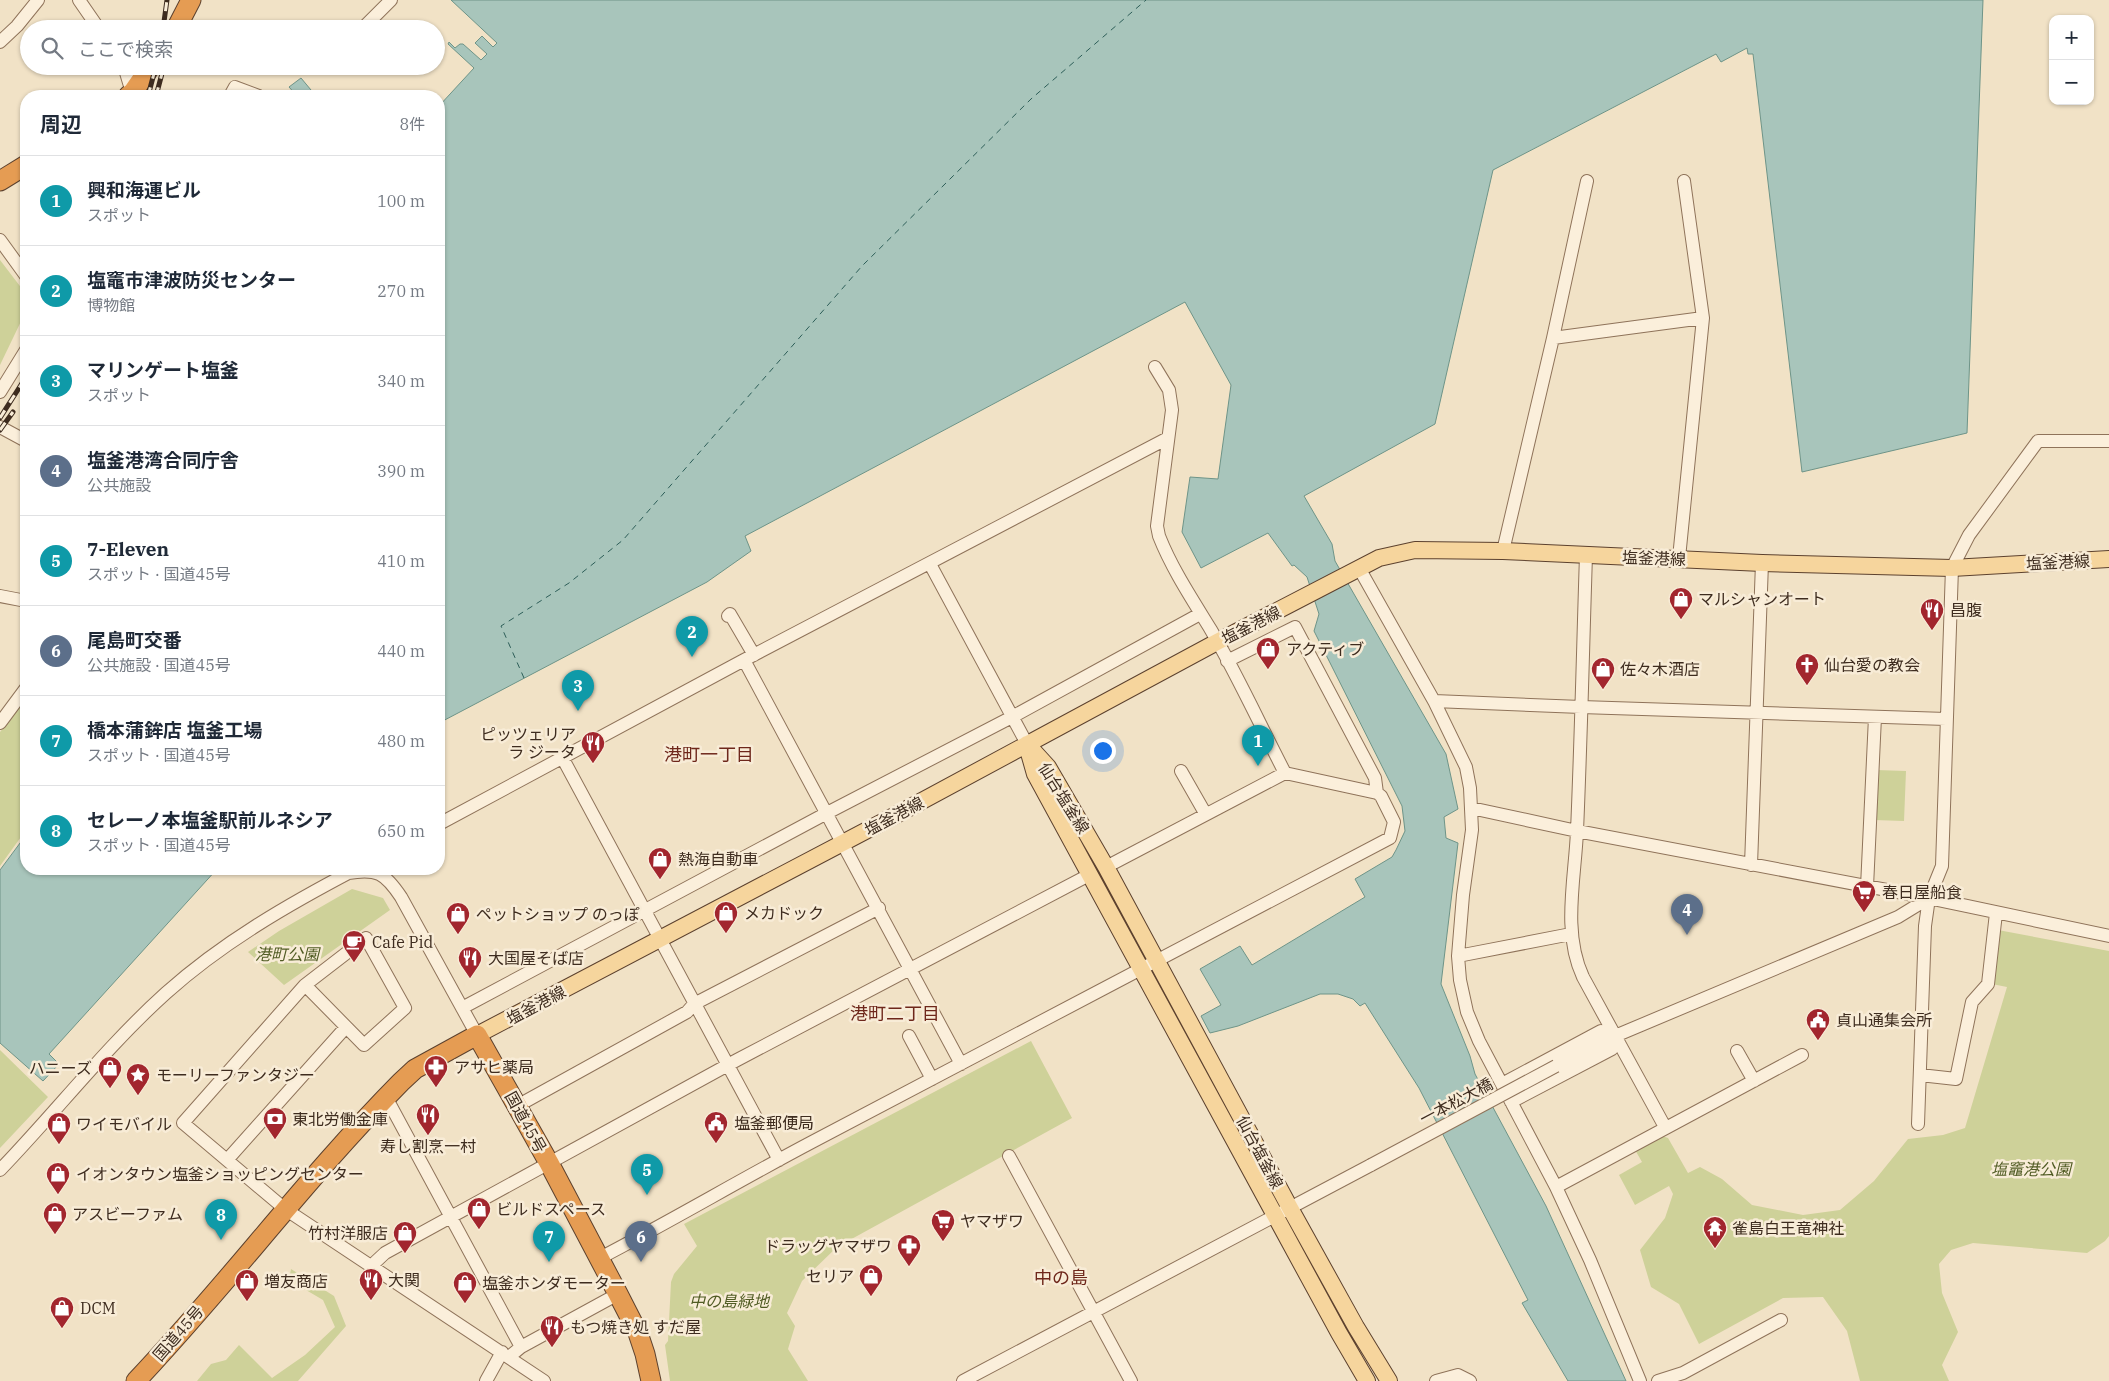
<!DOCTYPE html>
<html lang="ja">
<meta charset="utf-8">
<style>
:root{--surface:#fff;--page:#f2f2f3;--text:#1f2937;--muted:#747a83;--line:#e0e1e3;--accent:#a2262e}
body{margin:0;font-family:"IBM Plex Serif","Noto Sans JP",serif;background:var(--page);color:var(--text)}
.controls{position:absolute;right:15px;top:15px;display:grid;overflow:hidden;border-radius:10px;box-shadow:0 1px 4px #0004}
.controls button{width:45px;height:45px;display:grid;place-items:center;padding:0;border:0;border-bottom:1px solid var(--line);background:var(--surface);color:var(--text);font:25px sans-serif}
.you{position:absolute;left:1102px;top:750px;width:18px;height:18px;margin:-12px;border:4px solid #fff;border-radius:50%;background:#1a73e8;box-shadow:0 0 0 8px #1a73e833}
.badge{display:grid;place-items:center;width:32px;height:32px;border-radius:50%;background:var(--accent);color:#fff;font-size:16px;font-weight:700}
.pin{position:absolute;translate:-50% -41px;filter:drop-shadow(0 1px 2px #0008)}
.pin::after{content:'';position:absolute;top:26px;width:18px;height:15px;background:inherit;clip-path:polygon(0 0,100% 0,50% 100%)}
.list{margin:0;padding:0;list-style:none}
h2{display:flex;justify-content:space-between;align-items:center;height:65px;margin:0;padding:0 20px;font-size:21px}
h2 small{font-size:16px;font-weight:400;color:var(--muted)}
.list li{display:grid;grid-template-columns:32px 1fr auto;gap:15px;align-items:center;box-sizing:border-box;height:90px;padding:0 20px;border-top:1px solid var(--line)}
.list b{display:block;font-size:19px;white-space:nowrap}
.list p{margin:0;font-size:16px;white-space:nowrap;color:var(--muted)}
.list em{font-size:16px;font-style:normal;color:var(--muted)}
.icon{flex:none;width:28px;height:28px;fill:none;stroke:currentColor;stroke-width:2;stroke-linecap:round;stroke-linejoin:round}
.map{position:relative;flex:none;width:2109px;height:1381px;overflow:hidden}
.search{position:absolute;background:var(--surface);box-shadow:0 1px 4px #0004;left:20px;top:20px;width:425px;height:55px;display:flex;align-items:center;gap:12px;box-sizing:border-box;padding:0 18px;border-radius:28px;color:var(--muted);font-size:19px}
.panel{position:absolute;background:var(--surface);box-shadow:0 1px 4px #0004;left:20px;top:90px;width:425px;height:785px;border-radius:20px}
.map>svg:first-child{display:block}
.green{fill:#ced199}
.water{fill:#a8c5bb;stroke:#6e9488}
.lines{fill:none;stroke-linecap:round;stroke-linejoin:round}
.ferry{stroke:#2d5e58;stroke-width:1;stroke-dasharray:6 5;stroke-linecap:butt}
.minor-casing{stroke:#8f735a;stroke-width:14}
.major-casing{stroke:#5c412e;stroke-width:18}
.highway-casing{stroke:#5c412e;stroke-width:21}
.minor{stroke:#fbefdb;stroke-width:12}
.major{stroke:#f6d59d;stroke-width:16}
.highway{stroke:#e59c53;stroke-width:19}
.rail-casing{stroke:#3e2c1f;stroke-width:5}
.rail{stroke:#f8ecd7;stroke-width:3;stroke-dasharray:9;stroke-linecap:butt}
.minor-bridge-casing{stroke:#8f735a;stroke-width:14;stroke-linecap:butt}
.minor-bridge{stroke:#fbefdb;stroke-width:12}
.labels{text-anchor:middle;stroke-width:5;stroke-linejoin:round;paint-order:stroke}
.street-label{font-size:16px;fill:#3e2c1f;stroke:#f8ecd7}
.poi-label{font-size:16px;fill:#3e2c1f;stroke:#f8ecd7;text-anchor:start}
.park-label{font-size:16px;font-style:italic;fill:#515c24;stroke:#f8ecd7}
.neighbourhood-label{font-size:18px;fill:#6e271b;stroke:#f8ecd7}
</style>
<div class="map">
<svg width="2109" height="1381" viewBox="0 0 2109 1381">
<rect width="100%" height="100%" fill="#f1e2c6"/>
<!-- green -->
<path class="green" d="M 0,260 L 26,294 L 26,311 L 0,365 Z
M 26,699 L 26,830 L 0,866 L 0,732 Z
M 1876,770 L 1906,771 L 1904,821 L 1874,820 Z
M 352,889 L 383,898 L 390,910 L 284,985 L 248,952 L 279,931 Z
M 1998,930 L 2109,951 L 2109,1236 L 2105,1241 L 2087,1253 L 1973,1243 L 1951,1250 L 1939,1264 L 1942,1293 L 1958,1332 L 1942,1365 L 1949,1381 L 1860,1381 L 1847,1331 L 1823,1297 L 1783,1298 L 1699,1344 L 1679,1304 L 1651,1287 L 1640,1250 L 1665,1218 L 1673,1194 L 1669,1186 L 1635,1205 L 1619,1175 L 1642,1162 L 1634,1148 L 1659,1135 L 1668,1138 L 1688,1173 L 1700,1167 L 1722,1179 L 1752,1205 L 1803,1215 L 1840,1210 L 1874,1181 L 1908,1139 L 1943,1135 L 1965,1128 L 2007,987 L 1992,984 Z
M 1031,1041 L 1072,1118 L 837,1247 L 802,1281 L 787,1313 L 795,1326 L 788,1349 L 808,1381 L 670,1381 L 665,1345 L 668,1341 L 671,1282 L 674,1274 L 697,1246 L 684,1224 Z
M 0,1050 L 48,1097 L 0,1148 Z
M 291,1269 L 334,1296 L 346,1326 L 298,1381 L 197,1381 L 211,1364 L 226,1360 L 239,1345 L 272,1378 L 305,1355 L 335,1327 L 323,1300 L 289,1280 Z"/>
<!-- water -->
<path class="water" d="M 451,0 L 1983,0 L 1967,433 L 1802,472 L 1753,54 L 1748,54 L 1747,48 L 1721,62 L 1716,54 L 1493,170 L 1435,424 L 1304,496 L 1332,544 L 1335,561 L 1446,754 L 1458,809 L 1444,817 L 1446,838 L 1458,843 L 1441,984 L 1470,1056 L 1475,1074 L 1546,1206 L 1626,1381 L 1568,1381 L 1522,1303 L 1528,1300 L 1419,1088 L 1365,1003 L 1360,1006 L 1353,999 L 1338,994 L 1320,994 L 1238,1026 L 1210,1033 L 1201,1016 L 1221,1005 L 1200,969 L 1240,946 L 1252,965 L 1365,897 L 1355,879 L 1392,857 L 1396,850 L 1405,831 L 1402,806 L 1314,631 L 1319,614 L 1307,577 L 1294,565 L 1292,566 L 1268,533 L 1201,568 L 1182,532 L 1190,477 L 1218,479 L 1231,385 L 1185,302 L 745,536 L 751,551 L 707,582 L 439,723 L 439,106 L 474,68 L 448,44 L 449,42 L 455,48 L 460,44 L 463,44 L 481,60 L 487,54 L 475,43 L 482,36 L 493,47 L 497,43 Z
M 301,78 L 316,96 L 297,96 L 289,87 Z
M 26,835 L 26,869 L 217,869 L 49,1054 L 59,1064 L 43,1081 L 0,1043 L 0,870 Z"/>
<g class="lines">
<!-- ferry -->
<path class="ferry" d="M 524,678 L 501,626 L 569,583 L 623,540 L 862,266 L 1031,99 L 1146,0"/>
<!-- minor casing -->
<g class="minor-casing">
<path id="minor" d="M 79,0 L 99,29
M 362,29 L 391,0
M 0,42 L 17,26 L 38,0
M 124,66 L 133,96
M 230,96 L 235,87 L 259,96
M 0,240 L 26,276
M 1553,338 L 1703,318
M 1155,367 L 1169,390 L 1172,410 L 1157,526 L 1159,536 C 1172,569 1192,599 1211,630 C 1238,676 1260,725 1285,773
M 0,392 L 26,350
M 0,427 L 26,441
M 1503,551 L 1553,338 L 1587,181
M 1586,555 C 1583,647 1581,739 1577,831 C 1575,879 1562,932 1583,977 L 1665,1127
M 1679,558 L 1703,318 L 1684,181
M 930,564 L 1027,744
M 1359,568 L 1434,701 L 1466,767 L 1470,788 L 1472,830 L 1463,895 L 1458,956 L 1460,980 L 1467,1012 L 1479,1041 L 1556,1187 L 1590,1260 L 1640,1381
M 0,596 L 26,601
M 728,616 L 730,614 L 754,655
M 744,660 L 961,1064
M 1227,661 L 1295,627 L 1375,778 L 1377,793
M 1434,701 L 1581,707 L 1946,719
M 0,723 L 26,688
M 562,757 L 779,1160
M 1181,771 L 1205,813
M 1471,808 L 1577,831 L 1929,898 L 2109,936
M 439,824 L 744,660 L 1168,438
M 1751,865 L 1762,563
M 348,873 C 377,868 385,873 401,897 L 477,1035
M 1867,887 L 1875,717
M 1458,956 L 1571,934
M 305,985 L 364,1045 L 405,1008 L 366,938 L 305,985 L 183,1123 L 285,1209 L 544,1381
M 462,1008 L 827,813 L 1012,717 L 1200,614
M 909,1036 L 932,1079
M 1737,1051 L 1754,1081
M 1556,1066 L 1615,1036 L 1898,917 L 1929,898 L 1942,866 L 1952,568 L 1969,535 L 2038,441 L 2109,441
M 1920,1075 L 1956,1079 L 1972,1002 L 1988,984 L 1996,913
M 1502,1084 L 1601,1031 L 1615,1036
M 386,1097 L 521,1347 L 509,1357
M 1511,1102 L 1612,1049 L 1615,1036
M 517,1106 L 687,1012 L 694,1004 L 879,908
M 1918,1124 L 1925,926 L 1929,898
M 1009,1156 L 1131,1381
M 227,1160 L 346,1027
M 0,1170 C 56,1112 106,1047 166,993 C 223,942 289,904 356,869
M 1556,1187 L 1802,1055
M 598,1259 C 671,1221 740,1180 812,1142 C 1004,1040 1198,940 1390,838 L 1394,822 L 1381,796 L 1377,793 L 1285,773 L 1106,867
M 370,1267 L 385,1253 L 737,1060 L 1089,875
M 521,1347 L 618,1294
M 486,1381 L 502,1352
M 963,1381 L 1371,1165
M 1436,1381 L 1458,1375 L 1470,1381
M 1658,1381 L 1683,1373 L 1781,1320"/>
</g>
<!-- major casing -->
<g class="major-casing">
<path id="major" d="M 1027,744 L 1048,767 L 1106,867 L 1290,1208 L 1356,1327 L 1389,1381
M 1027,746 L 1035,774 L 1339,1333 L 1367,1381
M 477,1035 L 894,816 L 1217,642 L 1379,558 L 1415,550 L 1503,551 L 1762,563 L 1952,568 L 2109,559"/>
</g>
<!-- highway casing -->
<g class="highway-casing">
<path id="highway" d="M 176,29 L 191,0
M 128,96 L 133,92 L 151,66
M 0,181 L 26,165
M 136,1381 C 227,1285 307,1177 401,1082 L 415,1069 L 477,1035 L 549,1163 L 618,1294 L 638,1333 L 645,1354 L 651,1381"/>
</g>
<!-- minor -->
<use href="#minor" class="minor"/>
<!-- major -->
<use href="#major" class="major"/>
<!-- highway -->
<use href="#highway" class="highway"/>
<!-- rail casing -->
<g class="rail-casing">
<path id="rail" d="M 163,29 L 167,0
M 148,96 L 156,66
M 156,96 L 164,66
M 0,418 L 26,377
M 0,430 L 13,412"/>
</g>
<!-- rail -->
<use href="#rail" class="rail"/>
<!-- minor-bridge casing -->
<g class="minor-bridge-casing">
<path id="minor-bridge" d="M 1371,1165 L 1556,1066"/>
</g>
<!-- minor-bridge -->
<use href="#minor-bridge" class="minor-bridge"/>
</g>
<!-- icons -->
<defs>
<g id="shop-pin" transform="scale(1.25)"><path d="M0 17L-7.5 6A9.5 9.5 0 1 1 7.5 6Z" fill="#a2262e" stroke="#f8ecd7"/><path d="M-5-2.5h2.3a2.7 3.5 0 0 1 5.4 0H5L5.5 6h-11ZM-1.5-2.5h3a1.5 2.3 0 0 0-3 0Z" fill="#fff"/></g>
<g id="restaurant-pin" transform="scale(1.25)"><path d="M0 17L-7.5 6A9.5 9.5 0 1 1 7.5 6Z" fill="#a2262e" stroke="#f8ecd7"/><path d="M-5-6h1v4h1v-4h1v4h1v-4h1v5L-1.5 .5V6h-2V.5L-5-1ZM5-6V6H3V1.5H1.5Q1.5-4 5-6Z" fill="#fff"/></g>
<g id="church-pin" transform="scale(1.25)"><path d="M0 17L-7.5 6A9.5 9.5 0 1 1 7.5 6Z" fill="#a2262e" stroke="#f8ecd7"/><path d="M-1.2-6h2.4v3.5h3.3v2.4h-3.3V6h-2.4V-.1h-3.3v-2.4h3.3Z" fill="#fff"/></g>
<g id="supermarket-pin" transform="scale(1.25)"><path d="M0 17L-7.5 6A9.5 9.5 0 1 1 7.5 6Z" fill="#a2262e" stroke="#f8ecd7"/><path d="M-6-5.5h2.5l.6 2H6L4.5 2H-2.5L-4.4-4H-6ZM-1.5 3.2a1.3 1.3 0 1 0 .1 0ZM3 3.2a1.3 1.3 0 1 0 .1 0Z" fill="#fff"/></g>
<g id="cafe-pin" transform="scale(1.25)"><path d="M0 17L-7.5 6A9.5 9.5 0 1 1 7.5 6Z" fill="#a2262e" stroke="#f8ecd7"/><path d="M-5.5-4.5H6V0H3Q3 3.5 0 3.5H-2.5Q-5.5 3.5-5.5 0ZM3-3.2v2h1.7v-2ZM-6 4.5H4V6H-6Z" fill="#fff"/></g>
<g id="civic-pin" transform="scale(1.25)"><path d="M0 17L-7.5 6A9.5 9.5 0 1 1 7.5 6Z" fill="#a2262e" stroke="#f8ecd7"/><path d="M-.6-6.5H3V-4.5H.6V-3L4-1V1h2V6H-6V1h2V-1L-.6-3ZM-1.2 2.5V6h2.4V2.5Z" fill="#fff"/></g>
<g id="pharmacy-pin" transform="scale(1.25)"><path d="M0 17L-7.5 6A9.5 9.5 0 1 1 7.5 6Z" fill="#a2262e" stroke="#f8ecd7"/><path d="M-2-6h4v4h4v4h-4v4h-4v-4h-4v-4h4Z" fill="#fff"/></g>
<g id="sight-pin" transform="scale(1.25)"><path d="M0 17L-7.5 6A9.5 9.5 0 1 1 7.5 6Z" fill="#a2262e" stroke="#f8ecd7"/><path d="M0-6L1.8-2.2L6-1.7L2.9 1.2L3.7 5.4L0 3.3L-3.7 5.4L-2.9 1.2L-6-1.7L-1.8-2.2Z" fill="#fff"/></g>
<g id="bank-pin" transform="scale(1.25)"><path d="M0 17L-7.5 6A9.5 9.5 0 1 1 7.5 6Z" fill="#a2262e" stroke="#f8ecd7"/><path d="M-6-4H6V4H-6ZM0-2.3a2.3 2.3 0 1 0 0 4.6a2.3 2.3 0 1 0 0-4.6Z" fill="#fff"/></g>
<g id="temple-pin" transform="scale(1.25)"><path d="M0 17L-7.5 6A9.5 9.5 0 1 1 7.5 6Z" fill="#a2262e" stroke="#f8ecd7"/><path d="M0-6L5-2H3V0L6.5 2.5H4V6H1.5V3h-3V6H-4V2.5H-6.5L-3 0V-2H-5Z" fill="#fff"/></g>
</defs>
<g fill-rule="evenodd">
<use href="#shop-pin" x="1681" y="599"/>
<use href="#restaurant-pin" x="1932" y="610"/>
<use href="#shop-pin" x="1268" y="649"/>
<use href="#church-pin" x="1807" y="665"/>
<use href="#shop-pin" x="1603" y="669"/>
<use href="#restaurant-pin" x="593" y="743"/>
<use href="#shop-pin" x="660" y="859"/>
<use href="#supermarket-pin" x="1864" y="892"/>
<use href="#shop-pin" x="726" y="913"/>
<use href="#shop-pin" x="458" y="914"/>
<use href="#cafe-pin" x="354" y="942"/>
<use href="#restaurant-pin" x="470" y="958"/>
<use href="#civic-pin" x="1818" y="1020"/>
<use href="#pharmacy-pin" x="436" y="1067"/>
<use href="#shop-pin" x="110" y="1068"/>
<use href="#sight-pin" x="138" y="1075"/>
<use href="#restaurant-pin" x="428" y="1115"/>
<use href="#bank-pin" x="275" y="1119"/>
<use href="#civic-pin" x="716" y="1123"/>
<use href="#shop-pin" x="59" y="1124"/>
<use href="#shop-pin" x="58" y="1174"/>
<use href="#shop-pin" x="479" y="1209"/>
<use href="#shop-pin" x="55" y="1214"/>
<use href="#supermarket-pin" x="943" y="1221"/>
<use href="#temple-pin" x="1715" y="1228"/>
<use href="#shop-pin" x="405" y="1233"/>
<use href="#pharmacy-pin" x="909" y="1246"/>
<use href="#shop-pin" x="871" y="1276"/>
<use href="#restaurant-pin" x="371" y="1280"/>
<use href="#shop-pin" x="247" y="1281"/>
<use href="#shop-pin" x="465" y="1283"/>
<use href="#shop-pin" x="62" y="1308"/>
<use href="#restaurant-pin" x="552" y="1327"/>
</g>
<g class="labels">
<!-- street labels -->
<g class="street-label">
<text transform="translate(1654 558) rotate(2)" y="6">塩釜港線</text>
<text transform="translate(2058 562) rotate(-3)" y="6">塩釜港線</text>
<text transform="translate(1251 625) rotate(-27)" y="6">塩釜港線</text>
<text transform="translate(1064 798) rotate(58)" y="6">仙台塩釜線</text>
<text transform="translate(894 816) rotate(-28)" y="6">塩釜港線</text>
<text transform="translate(536 1005) rotate(-28)" y="6">塩釜港線</text>
<text transform="translate(1456 1101) rotate(-28)" y="6">一本松大橋</text>
<text transform="translate(526 1122) rotate(61)" y="6">国道45号</text>
<text transform="translate(1260 1152) rotate(62)" y="6">仙台塩釜線</text>
<text transform="translate(178 1333) rotate(-49)" y="6">国道45号</text>
</g>
<!-- poi labels -->
<g class="poi-label">
<text x="1698" y="605">マルシャンオート</text>
<text x="1950" y="616">昌腹</text>
<text x="1286" y="655">アクティブ</text>
<text x="1824" y="671">仙台愛の教会</text>
<text x="1620" y="675">佐々木酒店</text>
<text x="576" y="740" text-anchor="end">ピッツェリア<tspan x="576" dy="18">ラ ジータ</tspan></text>
<text x="678" y="865">熱海自動車</text>
<text x="1882" y="898">春日屋船食</text>
<text x="744" y="919">メカドック</text>
<text x="476" y="920">ペットショップ のっぽ</text>
<text x="372" y="948">Cafe Pid</text>
<text x="488" y="964">大国屋そば店</text>
<text x="1836" y="1026">貞山通集会所</text>
<text x="454" y="1073">アサヒ薬局</text>
<text x="92" y="1074" text-anchor="end">ハニーズ</text>
<text x="156" y="1081">モーリーファンタジー</text>
<text x="292" y="1125">東北労働金庫</text>
<text x="734" y="1129">塩釜郵便局</text>
<text x="76" y="1130">ワイモバイル</text>
<text x="428" y="1152" text-anchor="middle">寿し割烹一村</text>
<text x="76" y="1180">イオンタウン塩釜ショッピングセンター</text>
<text x="496" y="1215">ビルドスペース</text>
<text x="72" y="1220">アスビーファム</text>
<text x="960" y="1227">ヤマザワ</text>
<text x="1732" y="1234">雀島白王竜神社</text>
<text x="388" y="1239" text-anchor="end">竹村洋服店</text>
<text x="892" y="1252" text-anchor="end">ドラッグヤマザワ</text>
<text x="854" y="1282" text-anchor="end">セリア</text>
<text x="388" y="1286">大関</text>
<text x="264" y="1287">増友商店</text>
<text x="482" y="1289">塩釜ホンダモーター</text>
<text x="80" y="1314">DCM</text>
<text x="570" y="1333">もつ焼き処 すだ屋</text>
</g>
<!-- park labels -->
<g class="park-label">
<text x="287" y="960">港町公園</text>
<text x="2031" y="1175">塩竈港公園</text>
<text x="729" y="1307">中の島緑地</text>
</g>
<!-- neighbourhood labels -->
<g class="neighbourhood-label">
<text x="709" y="761">港町一丁目</text>
<text x="895" y="1020">港町二丁目</text>
<text x="1061" y="1284">中の島</text>
</g>
</g>
</svg>
<div class="controls">
<button>+</button>
<button>−</button>
</div>
<div class="you"></div>
<div class="pin badge" style="left:1258px;top:766px;background:#0f9aa8">1</div>
<div class="pin badge" style="left:692px;top:657px;background:#0f9aa8">2</div>
<div class="pin badge" style="left:578px;top:711px;background:#0f9aa8">3</div>
<div class="pin badge" style="left:1687px;top:935px;background:#5c6f8a">4</div>
<div class="pin badge" style="left:647px;top:1195px;background:#0f9aa8">5</div>
<div class="pin badge" style="left:641px;top:1262px;background:#5c6f8a">6</div>
<div class="pin badge" style="left:549px;top:1262px;background:#0f9aa8">7</div>
<div class="pin badge" style="left:221px;top:1240px;background:#0f9aa8">8</div>
<div class="search"><svg class="icon" aria-label="search" viewBox="0 0 24 24"><circle cx="10" cy="10" r="6"/><path d="M15 15l6 6"/></svg>ここで検索</div>
<section class="panel">
<h2>周辺<small>8件</small></h2>
<ul class="list">
<li><span class="badge" style="background:#0f9aa8">1</span><div><b>興和海運ビル</b><p>スポット</p></div><em>100 m</em></li>
<li><span class="badge" style="background:#0f9aa8">2</span><div><b>塩竈市津波防災センター</b><p>博物館</p></div><em>270 m</em></li>
<li><span class="badge" style="background:#0f9aa8">3</span><div><b>マリンゲート塩釜</b><p>スポット</p></div><em>340 m</em></li>
<li><span class="badge" style="background:#5c6f8a">4</span><div><b>塩釜港湾合同庁舎</b><p>公共施設</p></div><em>390 m</em></li>
<li><span class="badge" style="background:#0f9aa8">5</span><div><b>7-Eleven</b><p>スポット · 国道45号</p></div><em>410 m</em></li>
<li><span class="badge" style="background:#5c6f8a">6</span><div><b>尾島町交番</b><p>公共施設 · 国道45号</p></div><em>440 m</em></li>
<li><span class="badge" style="background:#0f9aa8">7</span><div><b>橋本蒲鉾店 塩釜工場</b><p>スポット · 国道45号</p></div><em>480 m</em></li>
<li><span class="badge" style="background:#0f9aa8">8</span><div><b>セレーノ本塩釜駅前ルネシア</b><p>スポット · 国道45号</p></div><em>650 m</em></li>
</ul>
</section>
</div>
